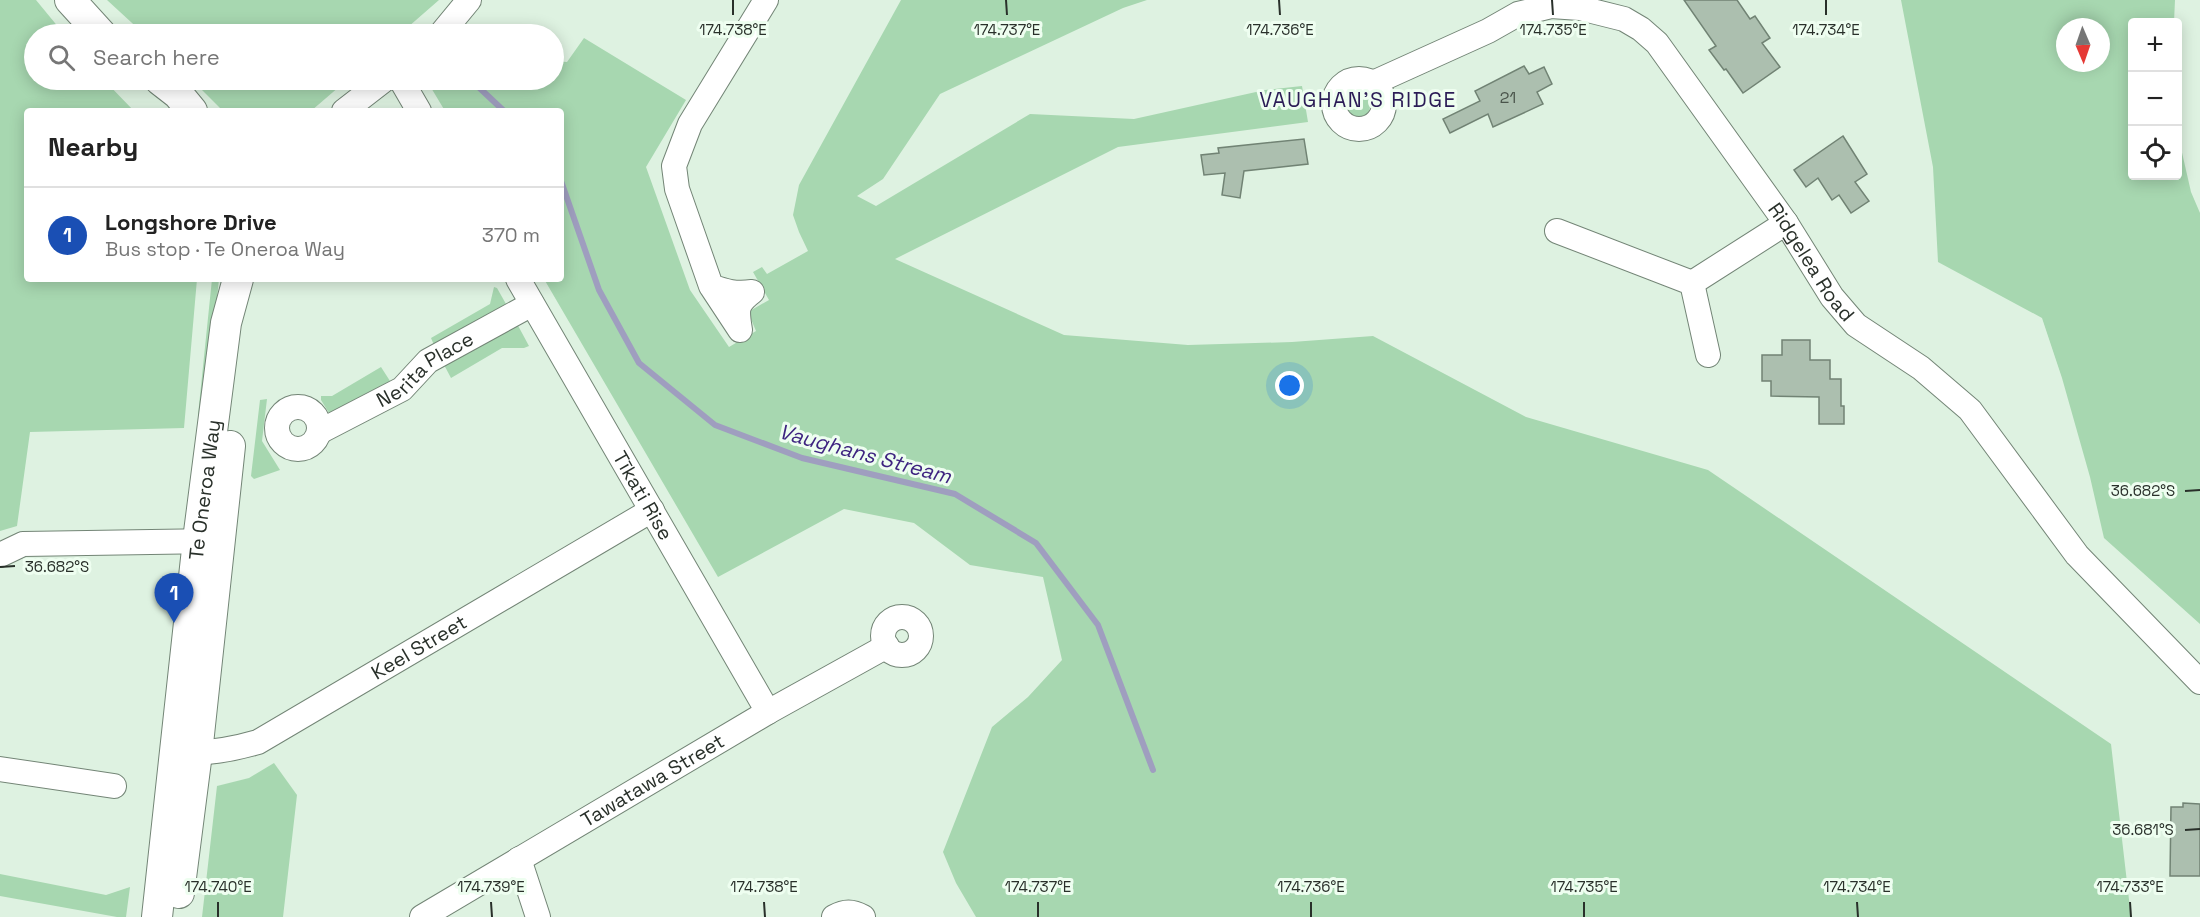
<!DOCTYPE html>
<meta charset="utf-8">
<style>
:root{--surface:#fff;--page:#f6f6f6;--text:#222;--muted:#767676;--line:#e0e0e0;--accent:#6c50c9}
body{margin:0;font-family:"Space Grotesk",sans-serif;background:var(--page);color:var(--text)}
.controls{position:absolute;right:18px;top:18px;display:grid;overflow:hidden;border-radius:6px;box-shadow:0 3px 15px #0003}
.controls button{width:54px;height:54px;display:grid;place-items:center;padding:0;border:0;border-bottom:2px solid var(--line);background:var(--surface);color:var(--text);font:30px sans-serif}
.compass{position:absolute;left:2056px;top:18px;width:54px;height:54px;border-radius:50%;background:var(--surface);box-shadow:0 3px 15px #0003;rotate:178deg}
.you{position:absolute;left:1290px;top:386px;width:21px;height:21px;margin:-15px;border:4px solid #fff;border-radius:50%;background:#1a73e8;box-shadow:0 0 0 9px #1a73e833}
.badge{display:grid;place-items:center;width:39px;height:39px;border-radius:50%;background:var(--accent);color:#fff;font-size:20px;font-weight:700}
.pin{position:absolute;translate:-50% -50px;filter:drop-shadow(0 2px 3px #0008)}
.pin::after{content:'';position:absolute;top:32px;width:21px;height:18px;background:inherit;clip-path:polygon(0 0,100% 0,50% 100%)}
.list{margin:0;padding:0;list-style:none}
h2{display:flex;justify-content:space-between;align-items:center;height:78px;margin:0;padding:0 24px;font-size:26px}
h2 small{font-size:20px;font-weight:400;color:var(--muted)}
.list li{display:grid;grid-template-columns:39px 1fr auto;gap:18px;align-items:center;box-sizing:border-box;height:96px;padding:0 24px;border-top:2px solid var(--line)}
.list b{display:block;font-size:22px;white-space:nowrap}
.list p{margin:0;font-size:20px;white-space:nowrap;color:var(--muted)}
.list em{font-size:20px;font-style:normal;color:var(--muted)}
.icon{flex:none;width:33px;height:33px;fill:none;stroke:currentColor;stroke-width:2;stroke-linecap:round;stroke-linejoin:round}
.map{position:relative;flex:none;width:2200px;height:917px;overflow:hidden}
.search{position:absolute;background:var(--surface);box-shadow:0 3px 15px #0003;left:24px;top:24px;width:540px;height:66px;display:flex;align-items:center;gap:15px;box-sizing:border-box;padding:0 21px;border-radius:33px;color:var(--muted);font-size:22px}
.panel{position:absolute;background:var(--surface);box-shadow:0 3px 15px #0003;left:24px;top:108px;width:540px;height:174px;border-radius:6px}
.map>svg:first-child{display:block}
.green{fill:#a7d7b0;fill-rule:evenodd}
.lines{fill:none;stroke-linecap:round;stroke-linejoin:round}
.stream{stroke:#9f9ebf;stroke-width:6}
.building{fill:#acbfaf;stroke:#718374;stroke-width:1.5}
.minor-casing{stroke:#738576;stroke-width:26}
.tertiary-casing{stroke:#738576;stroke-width:32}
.minor{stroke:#fff;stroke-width:24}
.tertiary{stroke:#fff;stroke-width:30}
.ticks{fill:none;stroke:#29302a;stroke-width:2}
.labels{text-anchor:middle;stroke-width:6;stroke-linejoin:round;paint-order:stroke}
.number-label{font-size:16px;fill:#4a544b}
.street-label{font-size:20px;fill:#29302a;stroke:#eefef0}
.neighbourhood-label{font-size:21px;letter-spacing:1.5px;fill:#2b1c56;stroke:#eefef0}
.water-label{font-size:21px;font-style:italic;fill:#3e2480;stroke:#eefef0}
.ticks-label{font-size:15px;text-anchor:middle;fill:#29302a;stroke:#eefef0;stroke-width:6;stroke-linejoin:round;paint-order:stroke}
</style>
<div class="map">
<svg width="2200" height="917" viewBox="0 0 2200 917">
<rect width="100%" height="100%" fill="#def2e1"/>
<!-- green -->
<path class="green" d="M 0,0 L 36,0 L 64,34 L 34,34 L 34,80 L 104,80 L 134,111 L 27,111 L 27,279 L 197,279 L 184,428 L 30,432 L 17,526 L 0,531 Z
M 107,0 L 439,0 L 400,34 L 144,34 Z
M 901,0 L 1147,0 L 1123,8 L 940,94 L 883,179 L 857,196 L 876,206 L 1030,114 L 1134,119 L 1265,90 L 1302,86 L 1308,122 L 1118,147 L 895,259 L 1064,335 L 1188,345 L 1292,342 L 1373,336 L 1526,417 L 1708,470 L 2111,744 L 2131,917 L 976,917 L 956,883 L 943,852 L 992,727 L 1028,697 L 1062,660 L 1043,577 L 970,565 L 914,523 L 844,509 L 718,577 L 544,279 L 561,279 L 561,111 L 445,111 L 427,81 L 554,80 L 554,61 L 567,62 L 584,38 L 686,100 L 646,167 L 690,290 L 729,347 L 756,331 L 748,312 L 769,300 L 753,272 L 762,267 L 767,274 L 808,251 L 799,232 L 793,215 L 799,185 Z
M 1901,0 L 2175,0 L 2174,22 L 2132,22 L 2132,176 L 2178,176 L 2178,135 L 2191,192 L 2200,213 L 2200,624 L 2104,538 L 2090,477 L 2062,378 L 2042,318 L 1938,262 L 1933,167 ZM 2065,27 L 2101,27 L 2101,63 L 2065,63 Z
M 192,80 L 347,80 L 311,111 L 223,111 Z
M1344 106a13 13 0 1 1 26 0a13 13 0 1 1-26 0Z
M 212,279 L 219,279 L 205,414 L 198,415 Z
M 494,287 L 497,288 L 506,304 L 434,345 L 431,338 L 490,304 Z
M 515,320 L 529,346 L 524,348 L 502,348 L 451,378 L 442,361 Z
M 381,367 L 390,381 L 329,413 L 321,400 L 321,396 L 332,396 Z
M 267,399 L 262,441 L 280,470 L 254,479 L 251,476 L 260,400 Z
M 274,763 L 297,795 L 283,917 L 202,917 L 217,786 L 249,778 Z
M 0,874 L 106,895 L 130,887 L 126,917 L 117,917 L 0,896 Z"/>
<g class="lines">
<!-- stream -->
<path class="stream" d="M 471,80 L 504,111
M 561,181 L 599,290 L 639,363 L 715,425 L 802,458 L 955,494 L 1036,543 L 1098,625 L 1153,770"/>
</g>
<!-- building -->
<path class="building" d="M 1684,0 L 1737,0 L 1750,19 L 1755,16 L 1770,38 L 1762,43 L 1780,67 L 1743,93 L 1726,69 L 1724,70 L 1709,50 L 1716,46 Z
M 1524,66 L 1529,74 L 1544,67 L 1552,84 L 1537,92 L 1543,104 L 1493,127 L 1488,114 L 1450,133 L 1443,119 L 1480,101 L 1475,91 Z
M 1843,136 L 1867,174 L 1855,182 L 1869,201 L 1851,213 L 1839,195 L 1832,200 L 1818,178 L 1806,187 L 1794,170 Z
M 1304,139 L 1308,164 L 1244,171 L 1240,198 L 1222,195 L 1225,173 L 1204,175 L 1201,155 L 1219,153 L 1218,148 Z
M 1782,340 L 1810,340 L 1810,360 L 1830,360 L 1830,379 L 1841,379 L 1841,406 L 1844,406 L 1844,424 L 1819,424 L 1819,397 L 1771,396 L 1771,381 L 1762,381 L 1762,355 L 1782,355 Z
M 2183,803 L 2200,804 L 2200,876 L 2170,876 L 2171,807 L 2183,807 Z"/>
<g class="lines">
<!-- minor casing -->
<g class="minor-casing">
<g id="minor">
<path d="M 441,34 L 469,0"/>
<circle cx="1359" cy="104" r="25"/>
<path d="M 401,80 L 419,111"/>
<path id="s1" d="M 1373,83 L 1488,31 L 1518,14 L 1551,6 L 1580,8 L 1624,19 L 1641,29 L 1657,43 L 1786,223 L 1832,297 L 1856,325 L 1921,368 L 1970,410 L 2077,555 L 2200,682"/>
<path d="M 344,111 L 384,80"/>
<path d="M 1557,231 L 1692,283 L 1708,355"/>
<path id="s2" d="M 518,279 L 768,712"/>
<path d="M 1692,283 L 1786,223"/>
<path d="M 711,286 C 726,292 736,294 752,292 C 735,305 737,310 740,330 L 711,286 L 677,189 L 674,166 L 690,124 L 766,0"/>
<circle cx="298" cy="428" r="21"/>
<path id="s3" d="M 319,432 L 402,389 L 428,361 L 532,304"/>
<path d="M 0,555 L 23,544 L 215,541"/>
<circle cx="902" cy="636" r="19"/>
<path id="s4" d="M 179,753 C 207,754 231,750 258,742 L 652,510"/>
<path d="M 0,769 L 114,786"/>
<path d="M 519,859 L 538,917"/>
<path id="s5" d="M 422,917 L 768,712 L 887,646"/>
<path d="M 834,917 C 845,911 852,911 863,917"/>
</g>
</g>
<!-- tertiary casing -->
<g class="tertiary-casing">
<g id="tertiary">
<path d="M 70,0 L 101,34"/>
<path d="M 160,80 L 178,94 L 192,111"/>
<path d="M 179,893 L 197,753 L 230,446"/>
<path id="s6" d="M 157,917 L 198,540 L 226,323 L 238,279"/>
</g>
</g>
<!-- minor -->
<use href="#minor" class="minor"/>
<!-- tertiary -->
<use href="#tertiary" class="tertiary"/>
</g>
<!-- ticks -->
<path class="ticks" d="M 733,0 L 733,15M 1006,0 L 1007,15M 1279,0 L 1280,15M 1552,0 L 1553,15M 1826,0 L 1826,15M 2185,491 L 2200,490M 0,567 L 15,566M 2185,830 L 2200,829M 218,902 L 218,917M 491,902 L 492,917M 764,902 L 765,917M 1038,902 L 1038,917M 1311,902 L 1311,917M 1584,902 L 1584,917M 1857,902 L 1858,917M 2130,902 L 2131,917"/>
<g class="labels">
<!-- number labels -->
<g class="number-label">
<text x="1508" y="103">21</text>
</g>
<!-- street labels -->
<g class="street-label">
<text dy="7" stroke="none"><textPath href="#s1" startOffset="578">Ridgelea Road</textPath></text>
<text dy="7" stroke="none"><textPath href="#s3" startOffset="124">Nerita Place</textPath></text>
<text dy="7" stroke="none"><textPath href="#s6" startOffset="430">Te Oneroa Way</textPath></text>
<text dy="7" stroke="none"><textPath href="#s2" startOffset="250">Tīkati Rise</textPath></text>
<text dy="7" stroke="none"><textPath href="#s4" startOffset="267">Keel Street</textPath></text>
<text dy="7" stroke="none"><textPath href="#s5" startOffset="268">Tawatawa Street</textPath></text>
</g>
<!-- neighbourhood labels -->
<g class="neighbourhood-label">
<text x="1358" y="107">VAUGHAN'S RIDGE</text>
</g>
<!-- water labels -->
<g class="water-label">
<text transform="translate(865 454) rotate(15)" y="7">Vaughans Stream</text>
</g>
</g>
<g class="ticks-label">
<text x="733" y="35">174.738°E</text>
<text x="1007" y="35">174.737°E</text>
<text x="1280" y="35">174.736°E</text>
<text x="1553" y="35">174.735°E</text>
<text x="1826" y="35">174.734°E</text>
<text x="2143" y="496">36.682°S</text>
<text x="57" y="572">36.682°S</text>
<text x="2143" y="835">36.681°S</text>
<text x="218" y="892">174.740°E</text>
<text x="491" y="892">174.739°E</text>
<text x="764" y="892">174.738°E</text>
<text x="1038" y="892">174.737°E</text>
<text x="1311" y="892">174.736°E</text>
<text x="1584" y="892">174.735°E</text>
<text x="1857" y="892">174.734°E</text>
<text x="2130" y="892">174.733°E</text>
</g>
</svg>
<div class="controls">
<button>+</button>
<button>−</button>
<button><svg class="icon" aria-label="locate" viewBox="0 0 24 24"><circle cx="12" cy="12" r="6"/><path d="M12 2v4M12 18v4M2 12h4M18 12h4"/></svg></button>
</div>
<svg class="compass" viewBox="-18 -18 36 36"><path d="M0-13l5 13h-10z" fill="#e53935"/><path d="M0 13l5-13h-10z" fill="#767676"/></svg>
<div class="you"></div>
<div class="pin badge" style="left:174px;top:623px;background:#1a4fb4">1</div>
<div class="search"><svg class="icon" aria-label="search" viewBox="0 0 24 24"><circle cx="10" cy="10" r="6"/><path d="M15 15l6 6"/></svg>Search here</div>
<section class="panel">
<h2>Nearby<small></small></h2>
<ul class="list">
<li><span class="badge" style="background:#1a4fb4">1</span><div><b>Longshore Drive</b><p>Bus stop · Te Oneroa Way</p></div><em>370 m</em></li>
</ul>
</section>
</div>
